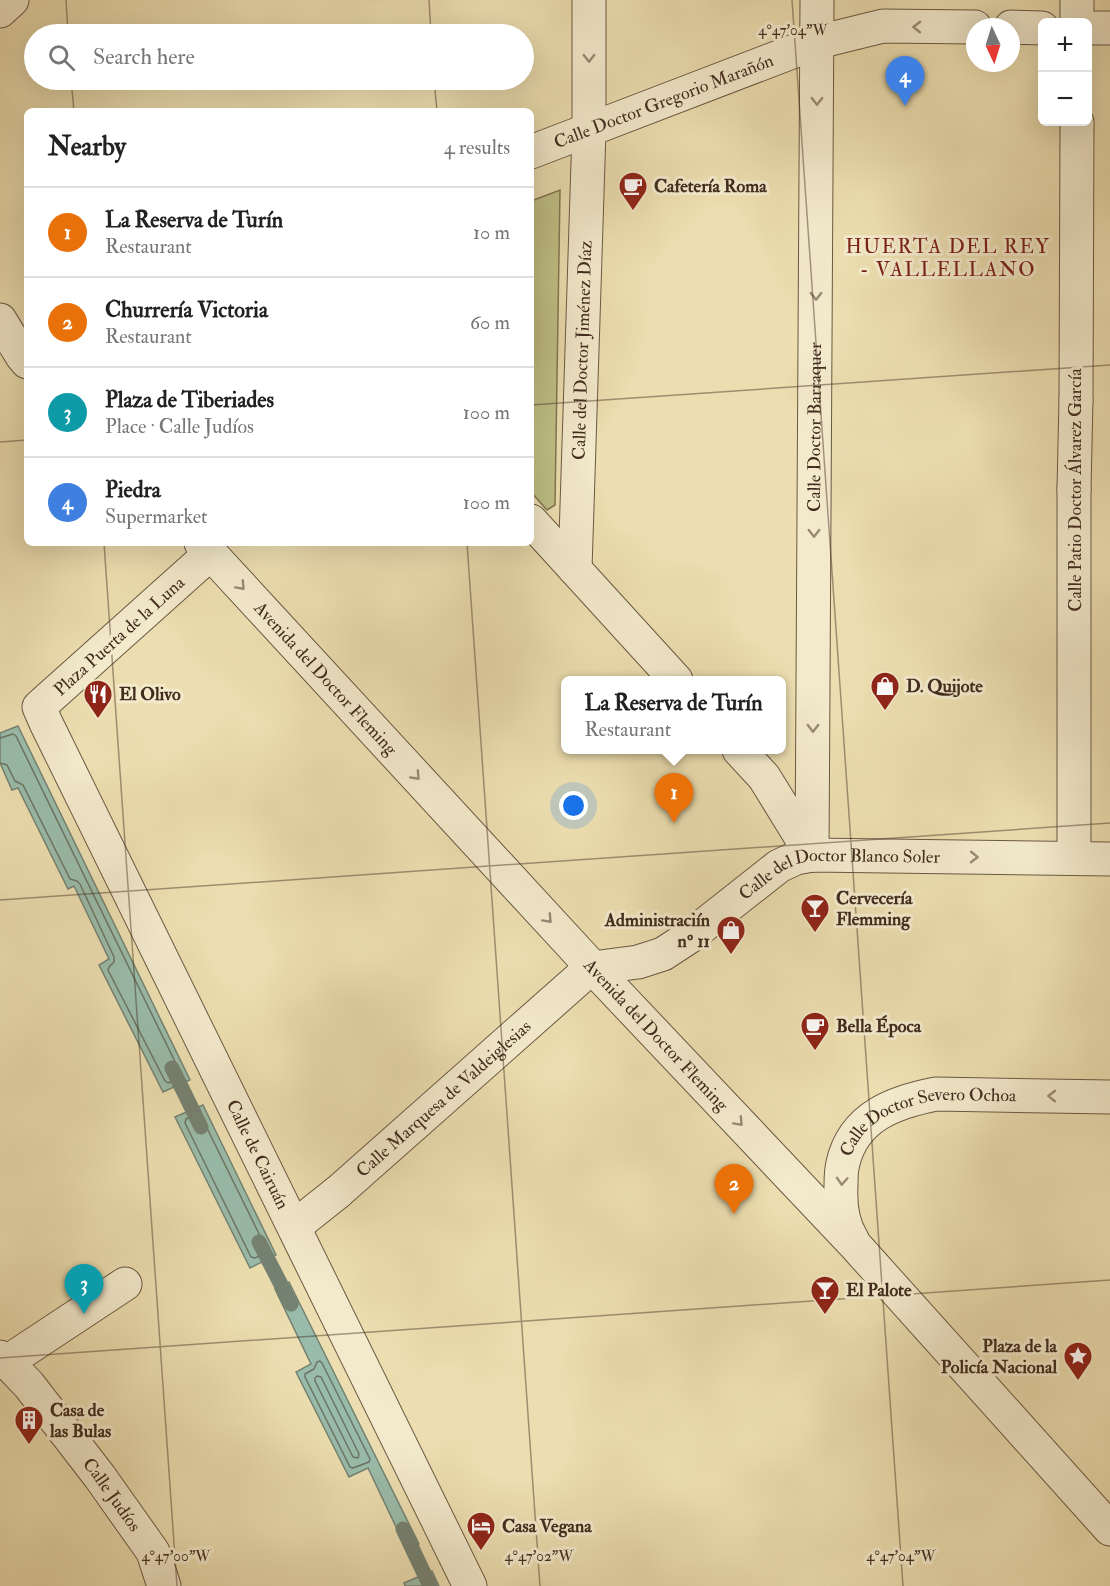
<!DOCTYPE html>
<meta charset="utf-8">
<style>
:root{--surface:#fff;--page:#f6f6f6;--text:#222;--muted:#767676;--line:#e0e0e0;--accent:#d93025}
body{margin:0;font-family:"IM FELL Double Pica",serif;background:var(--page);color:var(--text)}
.controls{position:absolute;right:18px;top:18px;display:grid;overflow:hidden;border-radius:9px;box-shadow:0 6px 24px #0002}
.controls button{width:54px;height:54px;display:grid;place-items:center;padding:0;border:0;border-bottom:2px solid var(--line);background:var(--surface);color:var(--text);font:30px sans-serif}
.compass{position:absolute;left:966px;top:18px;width:54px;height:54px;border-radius:50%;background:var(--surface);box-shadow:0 6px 24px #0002;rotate:176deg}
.you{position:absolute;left:574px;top:806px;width:21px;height:21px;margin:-15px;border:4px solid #fff;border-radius:50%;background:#1a73e8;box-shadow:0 0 0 9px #1a73e833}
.badge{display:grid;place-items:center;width:39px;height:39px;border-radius:50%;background:var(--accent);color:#fff;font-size:20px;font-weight:700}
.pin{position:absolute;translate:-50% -50px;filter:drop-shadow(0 2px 3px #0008)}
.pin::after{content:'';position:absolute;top:32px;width:21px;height:18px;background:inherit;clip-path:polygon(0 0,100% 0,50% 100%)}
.popup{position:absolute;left:561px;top:676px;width:225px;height:78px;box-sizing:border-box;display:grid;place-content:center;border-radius:9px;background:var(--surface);filter:drop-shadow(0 2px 4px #0005);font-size:20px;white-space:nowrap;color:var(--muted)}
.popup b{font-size:22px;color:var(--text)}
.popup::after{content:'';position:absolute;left:50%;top:100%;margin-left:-12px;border:12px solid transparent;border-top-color:var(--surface)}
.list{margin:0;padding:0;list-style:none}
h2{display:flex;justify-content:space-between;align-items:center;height:78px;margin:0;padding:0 24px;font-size:26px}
h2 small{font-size:20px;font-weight:400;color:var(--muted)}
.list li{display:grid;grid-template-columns:39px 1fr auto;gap:18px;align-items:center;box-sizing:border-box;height:90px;padding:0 24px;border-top:2px solid var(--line)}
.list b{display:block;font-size:22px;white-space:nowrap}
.list p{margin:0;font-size:20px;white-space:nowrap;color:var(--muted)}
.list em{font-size:20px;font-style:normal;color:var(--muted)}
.icon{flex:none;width:33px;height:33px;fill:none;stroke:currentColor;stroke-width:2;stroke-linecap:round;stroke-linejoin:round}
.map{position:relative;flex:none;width:1110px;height:1586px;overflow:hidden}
.search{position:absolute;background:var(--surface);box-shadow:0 6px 24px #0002;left:24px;top:24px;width:510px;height:66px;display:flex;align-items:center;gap:15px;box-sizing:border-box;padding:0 21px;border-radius:33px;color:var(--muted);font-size:22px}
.panel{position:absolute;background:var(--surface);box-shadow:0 6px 24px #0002;left:24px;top:108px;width:510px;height:438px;border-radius:9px}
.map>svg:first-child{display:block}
.green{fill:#bfbf86;stroke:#807552;stroke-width:1.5}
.water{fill:#99bcaa;stroke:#758272;stroke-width:1.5}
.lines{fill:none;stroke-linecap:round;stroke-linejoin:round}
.shore{stroke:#6c7464;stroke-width:1.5}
.stream{stroke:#758272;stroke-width:15}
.pedestrian-casing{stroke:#6b5842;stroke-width:35}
.minor-casing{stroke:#6b5842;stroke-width:35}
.pedestrian{stroke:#f3eacc;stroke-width:33}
.minor{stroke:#f3eacc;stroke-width:33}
.oneway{stroke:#9a8a75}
.ticks{fill:none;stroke:#402b1e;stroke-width:1.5;stroke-opacity:0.45}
.labels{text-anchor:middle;stroke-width:6;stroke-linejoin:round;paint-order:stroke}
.street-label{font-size:18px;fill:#402b1e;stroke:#f3eacc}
.poi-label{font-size:18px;font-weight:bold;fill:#402b1e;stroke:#f3eacc;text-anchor:start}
.neighbourhood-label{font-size:20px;letter-spacing:1.5px;fill:#7a1f14;stroke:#f3eacc}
.ticks-label{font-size:15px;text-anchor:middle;fill:#402b1e;stroke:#f3eacc;stroke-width:6;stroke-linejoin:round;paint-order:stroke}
</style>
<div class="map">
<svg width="1110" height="1586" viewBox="0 0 1110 1586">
<rect width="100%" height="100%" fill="#ecdeb0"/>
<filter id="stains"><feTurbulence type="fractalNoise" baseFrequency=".00333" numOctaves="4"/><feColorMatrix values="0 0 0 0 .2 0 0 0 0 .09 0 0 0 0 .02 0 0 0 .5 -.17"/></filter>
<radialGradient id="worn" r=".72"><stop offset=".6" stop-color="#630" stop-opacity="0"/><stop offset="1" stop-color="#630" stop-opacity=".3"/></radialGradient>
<!-- green -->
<path class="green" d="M 560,190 L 555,505 L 547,510 L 531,492 L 531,201 Z"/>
<!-- water -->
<path class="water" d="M 18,726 L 190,1080 L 163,1092 L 99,965 L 109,959 L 74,886 L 68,889 L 18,788 L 12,790 L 0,763 L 0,733 Z
M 203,1105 L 276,1255 L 250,1268 L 175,1117 Z
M 289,1282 L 419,1544 L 407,1550 L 368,1468 L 349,1477 L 296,1372 L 311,1364 L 275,1289 Z
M 432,1571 L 439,1586 L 405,1586 L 404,1583 Z"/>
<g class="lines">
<!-- shore -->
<path class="shore" d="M 0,738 L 13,734 L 16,736 L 181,1074 L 179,1078 L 168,1083 L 165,1081 L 108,970 L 109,967 L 114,962 L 114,957 L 80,884 L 77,881 L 70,879 L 23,785 L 15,781 L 7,765 L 0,763
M 198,1114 L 201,1116 L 267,1250 L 266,1253 L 255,1258 L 251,1257 L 185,1123 L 186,1119 Z
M 320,1361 L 322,1363 L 370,1459 L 369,1462 L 353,1468 L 350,1467 L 305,1377 L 305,1374 L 314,1369 L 317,1362 Z
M 317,1376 L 321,1377 L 359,1454 L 358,1458 L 353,1457 L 315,1381 L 315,1378 Z"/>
<!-- stream -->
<path class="stream" d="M 172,1068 L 201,1127
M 259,1242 L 291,1304
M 403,1529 L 430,1586"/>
<!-- pedestrian casing -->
<g class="pedestrian-casing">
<g id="pedestrian">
<path d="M 0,11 L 12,0"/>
<path d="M 1074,489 L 1076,400"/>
<path d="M 531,521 L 676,680"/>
<path id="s1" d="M 211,553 L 39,707 L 46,723 L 470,1586"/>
<path id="s2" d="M 575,569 L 589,131"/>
<path d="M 739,750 L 764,777 L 812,855"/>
<path d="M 294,1227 L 338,1192"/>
<path id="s3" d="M 0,1357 L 7,1362 L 29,1385 L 100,1477 L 153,1552 L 164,1586"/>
<path d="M 7,1362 L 125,1284"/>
</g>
</g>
<!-- minor casing -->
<g class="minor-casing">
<g id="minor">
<path d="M 1077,22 L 1077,0"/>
<path d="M 1011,27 L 1042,28"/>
<path d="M 1088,28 L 1110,28"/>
<path d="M 589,131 L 589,0"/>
<path id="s4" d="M 531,152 L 818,42 L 883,26 L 975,27"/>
<path d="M 0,320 L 22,356 L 27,362"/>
<path d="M 1076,400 L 1077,122"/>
<path id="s5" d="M 201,543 L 592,967 L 855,1245 L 1110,1529"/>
<path id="s6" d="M 812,855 L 817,0"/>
<path d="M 1074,858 L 1074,489"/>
<path id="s7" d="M 338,1192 L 592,967 L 600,967 L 638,962 L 663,954 L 689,937 L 779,866 L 796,858 L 812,855 L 1110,859"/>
<path id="s8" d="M 852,1239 C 842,1223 840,1205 841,1186 C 841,1179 841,1170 843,1163 C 854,1116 895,1102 936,1094 L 1110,1097"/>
</g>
</g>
<!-- pedestrian -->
<use href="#pedestrian" class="pedestrian"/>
<!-- minor -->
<use href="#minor" class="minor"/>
</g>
<!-- one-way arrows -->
<defs><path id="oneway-chevron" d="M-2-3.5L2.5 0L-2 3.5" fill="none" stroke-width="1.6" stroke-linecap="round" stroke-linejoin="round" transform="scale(1.5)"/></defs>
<g class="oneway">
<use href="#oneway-chevron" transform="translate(917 27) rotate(-179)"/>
<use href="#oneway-chevron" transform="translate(589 58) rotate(90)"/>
<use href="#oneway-chevron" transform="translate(817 101) rotate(90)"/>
<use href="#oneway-chevron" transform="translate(816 296) rotate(90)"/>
<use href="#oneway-chevron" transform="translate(814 533) rotate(90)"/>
<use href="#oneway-chevron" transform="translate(241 586) rotate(47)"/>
<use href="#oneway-chevron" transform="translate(813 728) rotate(90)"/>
<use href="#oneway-chevron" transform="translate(416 776) rotate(47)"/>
<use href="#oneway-chevron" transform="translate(974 857) rotate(1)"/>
<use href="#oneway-chevron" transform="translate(548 919) rotate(47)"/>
<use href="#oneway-chevron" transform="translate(1052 1096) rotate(-179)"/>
<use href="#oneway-chevron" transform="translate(739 1122) rotate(47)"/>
<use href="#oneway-chevron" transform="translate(842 1181) rotate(93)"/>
</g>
<!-- ticks -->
<path class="ticks" d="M 66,0 L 68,34M 429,0 L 431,34M 792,0 L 903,1586M 71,80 L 74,111M 434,80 L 437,111M 531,405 L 1110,365M 0,442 L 27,440M 104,543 L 177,1586M 467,543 L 540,1586M 0,900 L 1110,823M 0,1358 L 1110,1280"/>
<!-- icons -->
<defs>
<g id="cafe-pin" transform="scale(1.5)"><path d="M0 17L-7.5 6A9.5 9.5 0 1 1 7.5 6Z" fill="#8f2418" stroke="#f3eacc"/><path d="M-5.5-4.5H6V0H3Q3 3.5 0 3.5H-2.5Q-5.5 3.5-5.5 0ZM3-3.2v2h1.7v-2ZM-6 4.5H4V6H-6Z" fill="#fff"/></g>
<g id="shop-pin" transform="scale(1.5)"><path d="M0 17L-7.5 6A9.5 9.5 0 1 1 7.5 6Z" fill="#8f2418" stroke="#f3eacc"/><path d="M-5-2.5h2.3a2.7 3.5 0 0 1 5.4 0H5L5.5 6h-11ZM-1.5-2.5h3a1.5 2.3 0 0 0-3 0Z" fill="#fff"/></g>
<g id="restaurant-pin" transform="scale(1.5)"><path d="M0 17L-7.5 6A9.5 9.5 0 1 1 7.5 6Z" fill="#8f2418" stroke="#f3eacc"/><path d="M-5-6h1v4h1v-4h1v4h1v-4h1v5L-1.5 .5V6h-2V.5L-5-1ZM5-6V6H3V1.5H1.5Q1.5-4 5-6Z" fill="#fff"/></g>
<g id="bar-pin" transform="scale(1.5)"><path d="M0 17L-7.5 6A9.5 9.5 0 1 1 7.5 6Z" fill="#8f2418" stroke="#f3eacc"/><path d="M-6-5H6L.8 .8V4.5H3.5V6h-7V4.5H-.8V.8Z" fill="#fff"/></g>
<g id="sight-pin" transform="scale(1.5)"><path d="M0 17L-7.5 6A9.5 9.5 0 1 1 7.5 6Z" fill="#8f2418" stroke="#f3eacc"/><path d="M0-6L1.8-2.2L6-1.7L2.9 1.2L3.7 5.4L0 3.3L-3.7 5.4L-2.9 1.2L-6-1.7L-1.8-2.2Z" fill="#fff"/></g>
<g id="building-pin" transform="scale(1.5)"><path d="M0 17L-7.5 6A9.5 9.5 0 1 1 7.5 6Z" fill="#8f2418" stroke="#f3eacc"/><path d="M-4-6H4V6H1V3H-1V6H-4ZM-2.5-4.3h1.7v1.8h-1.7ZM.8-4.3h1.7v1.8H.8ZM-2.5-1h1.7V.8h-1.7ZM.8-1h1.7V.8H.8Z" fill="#fff"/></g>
<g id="hotel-pin" transform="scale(1.5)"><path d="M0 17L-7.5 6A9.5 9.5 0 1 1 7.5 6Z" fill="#8f2418" stroke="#f3eacc"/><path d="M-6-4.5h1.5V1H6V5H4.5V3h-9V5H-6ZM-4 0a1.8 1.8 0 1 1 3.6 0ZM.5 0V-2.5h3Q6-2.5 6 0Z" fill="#fff"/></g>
</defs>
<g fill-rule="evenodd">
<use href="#cafe-pin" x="633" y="186"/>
<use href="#shop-pin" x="885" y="686"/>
<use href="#restaurant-pin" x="98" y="694"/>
<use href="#bar-pin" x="815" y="908"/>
<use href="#shop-pin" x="731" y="930"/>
<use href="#cafe-pin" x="815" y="1026"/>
<use href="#bar-pin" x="825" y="1290"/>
<use href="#sight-pin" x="1078" y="1356"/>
<use href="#building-pin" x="29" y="1420"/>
<use href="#hotel-pin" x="481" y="1526"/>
</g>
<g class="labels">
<!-- street labels -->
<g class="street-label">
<text dy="6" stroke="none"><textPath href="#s4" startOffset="142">Calle Doctor Gregorio Marañón</textPath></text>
<text dy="6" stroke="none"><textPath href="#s2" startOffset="219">Calle del Doctor Jiménez Díaz</textPath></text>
<text dy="6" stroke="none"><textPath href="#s6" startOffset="428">Calle Doctor Barraquer</textPath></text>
<text transform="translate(1075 490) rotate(-90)" y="6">Calle Patio Doctor Álvarez García</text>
<text transform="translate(119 636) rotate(-42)" y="6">Plaza Puerta de la Luna</text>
<text dy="6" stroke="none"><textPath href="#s5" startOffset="184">Avenida del Doctor Fleming</textPath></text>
<text dy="6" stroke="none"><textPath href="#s7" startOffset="615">Calle del Doctor Blanco Soler</textPath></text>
<text dy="6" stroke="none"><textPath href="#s5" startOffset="670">Avenida del Doctor Fleming</textPath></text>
<text dy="6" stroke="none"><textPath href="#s7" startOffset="141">Calle Marquesa de Valdeiglesias</textPath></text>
<text dy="6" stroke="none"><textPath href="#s8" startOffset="184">Calle Doctor Severo Ochoa</textPath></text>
<text dy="6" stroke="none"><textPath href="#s1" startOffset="729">Calle de Cairuán</textPath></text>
<text dy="6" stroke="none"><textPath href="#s3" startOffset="178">Calle Judíos</textPath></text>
</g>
<!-- poi labels -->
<g class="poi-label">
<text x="654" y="192">Cafetería Roma</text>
<text x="906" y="692">D. Quijote</text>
<text x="119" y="700">El Olivo</text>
<text x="836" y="904">Cervecería<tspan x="836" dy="21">Flemming</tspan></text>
<text x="710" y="926" text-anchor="end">Administraciín<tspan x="710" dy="21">nº 11</tspan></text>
<text x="836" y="1032">Bella Época</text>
<text x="846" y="1296">El Palote</text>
<text x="1057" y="1352" text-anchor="end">Plaza de la<tspan x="1057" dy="21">Policía Nacional</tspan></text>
<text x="50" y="1416">Casa de<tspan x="50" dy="21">las Bulas</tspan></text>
<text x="502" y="1532">Casa Vegana</text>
</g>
<!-- neighbourhood labels -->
<g class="neighbourhood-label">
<text x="948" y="253">HUERTA DEL REY<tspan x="948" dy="23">- VALLELLANO</tspan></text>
</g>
</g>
<g class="ticks-label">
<text x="793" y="35">4°47'04"W</text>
<text x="176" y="1561">4°47'00"W</text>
<text x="539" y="1561">4°47'02"W</text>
<text x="901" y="1561">4°47'04"W</text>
</g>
<rect width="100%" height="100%" filter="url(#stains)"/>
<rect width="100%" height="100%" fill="url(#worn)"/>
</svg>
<div class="controls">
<button>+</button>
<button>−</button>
</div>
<svg class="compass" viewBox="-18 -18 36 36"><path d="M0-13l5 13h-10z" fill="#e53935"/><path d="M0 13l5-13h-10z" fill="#767676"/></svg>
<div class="you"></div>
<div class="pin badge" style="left:674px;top:823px;background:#e8710a">1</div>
<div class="popup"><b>La Reserva de Turín</b>Restaurant</div>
<div class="pin badge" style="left:734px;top:1214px;background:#e8710a">2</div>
<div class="pin badge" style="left:84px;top:1314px;background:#0f9aa8">3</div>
<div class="pin badge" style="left:905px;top:106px;background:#3f7fe0">4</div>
<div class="search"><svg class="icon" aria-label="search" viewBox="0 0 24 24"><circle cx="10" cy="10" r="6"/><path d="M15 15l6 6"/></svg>Search here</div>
<section class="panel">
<h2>Nearby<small>4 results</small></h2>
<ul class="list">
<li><span class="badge" style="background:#e8710a">1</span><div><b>La Reserva de Turín</b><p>Restaurant</p></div><em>10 m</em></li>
<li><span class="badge" style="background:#e8710a">2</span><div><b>Churrería Victoria</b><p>Restaurant</p></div><em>60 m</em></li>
<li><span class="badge" style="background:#0f9aa8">3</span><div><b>Plaza de Tiberiades</b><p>Place · Calle Judíos</p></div><em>100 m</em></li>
<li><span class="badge" style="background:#3f7fe0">4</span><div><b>Piedra</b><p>Supermarket</p></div><em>100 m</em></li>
</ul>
</section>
</div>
